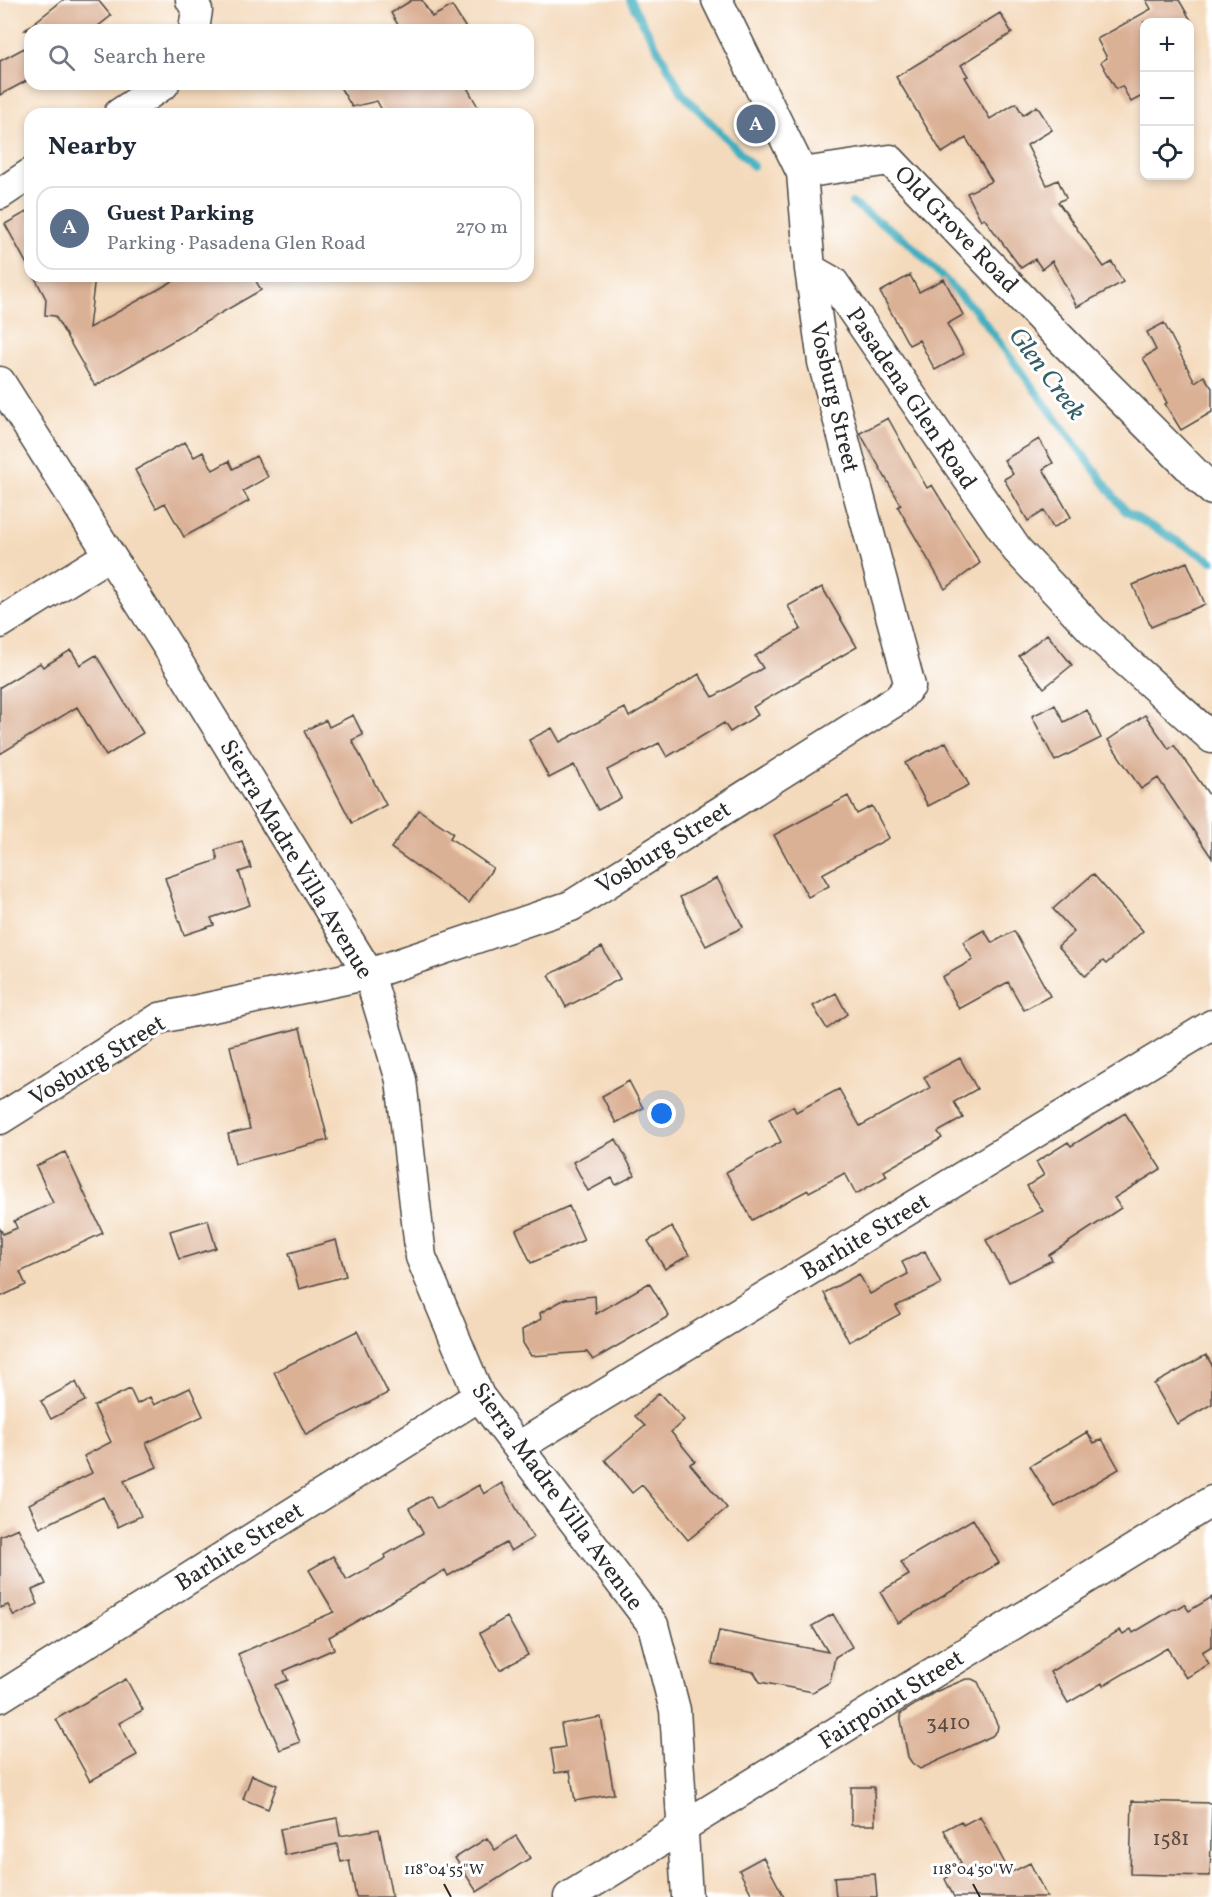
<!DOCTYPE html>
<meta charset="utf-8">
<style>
:root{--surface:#fff;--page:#f6f6f7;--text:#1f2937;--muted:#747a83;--line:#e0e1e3;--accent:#1f6fb2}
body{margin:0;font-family:Vollkorn,serif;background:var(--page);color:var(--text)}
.controls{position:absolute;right:18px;top:18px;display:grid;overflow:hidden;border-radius:12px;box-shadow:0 3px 9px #0003}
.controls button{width:54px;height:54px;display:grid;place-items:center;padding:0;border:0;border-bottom:2px solid var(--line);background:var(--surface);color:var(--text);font:30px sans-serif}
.you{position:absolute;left:662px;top:1114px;width:21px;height:21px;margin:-15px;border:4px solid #fff;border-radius:50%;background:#1a73e8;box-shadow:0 0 0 9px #1a73e833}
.badge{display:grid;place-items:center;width:39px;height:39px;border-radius:50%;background:var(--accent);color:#fff;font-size:20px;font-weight:700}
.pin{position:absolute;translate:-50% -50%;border:3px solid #fff;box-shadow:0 2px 6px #0006}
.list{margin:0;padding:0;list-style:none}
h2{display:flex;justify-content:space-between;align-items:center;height:78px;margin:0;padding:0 24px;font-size:26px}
h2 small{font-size:20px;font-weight:400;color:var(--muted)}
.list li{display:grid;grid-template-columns:39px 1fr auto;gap:18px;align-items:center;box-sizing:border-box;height:84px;margin:0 12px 12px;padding:0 12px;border:2px solid var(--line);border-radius:18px}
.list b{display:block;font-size:22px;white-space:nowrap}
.list p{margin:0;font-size:20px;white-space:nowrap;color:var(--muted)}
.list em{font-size:20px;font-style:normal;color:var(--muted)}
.icon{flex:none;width:33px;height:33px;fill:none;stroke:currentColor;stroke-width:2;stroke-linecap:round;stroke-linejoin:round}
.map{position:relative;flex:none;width:1212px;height:1897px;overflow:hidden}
.search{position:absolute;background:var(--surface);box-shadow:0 3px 9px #0003;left:24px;top:24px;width:510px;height:66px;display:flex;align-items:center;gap:15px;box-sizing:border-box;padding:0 21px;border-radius:18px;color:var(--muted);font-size:22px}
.panel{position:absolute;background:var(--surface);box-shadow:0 3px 9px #0003;left:24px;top:108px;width:510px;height:174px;border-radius:18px}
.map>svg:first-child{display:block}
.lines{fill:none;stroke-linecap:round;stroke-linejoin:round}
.stream{stroke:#41aebf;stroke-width:8}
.building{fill:#dbb196}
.minor-casing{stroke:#494541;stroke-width:33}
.minor{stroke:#fff;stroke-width:30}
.ticks{fill:none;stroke:#2b2b2b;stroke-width:2}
.labels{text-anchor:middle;stroke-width:6;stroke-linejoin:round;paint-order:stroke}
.number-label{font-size:21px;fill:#574c46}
.street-label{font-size:24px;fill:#2b2b2b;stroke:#fff}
.water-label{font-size:26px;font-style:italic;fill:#345f66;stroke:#fff}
.ticks-label{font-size:15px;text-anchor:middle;fill:#2b2b2b;stroke:#fff;stroke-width:6;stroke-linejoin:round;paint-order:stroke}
</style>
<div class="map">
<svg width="1212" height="1897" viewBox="0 0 1212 1897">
<rect width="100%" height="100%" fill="#fff"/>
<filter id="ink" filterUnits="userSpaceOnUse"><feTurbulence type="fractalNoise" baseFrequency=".0167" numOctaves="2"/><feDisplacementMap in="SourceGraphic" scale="12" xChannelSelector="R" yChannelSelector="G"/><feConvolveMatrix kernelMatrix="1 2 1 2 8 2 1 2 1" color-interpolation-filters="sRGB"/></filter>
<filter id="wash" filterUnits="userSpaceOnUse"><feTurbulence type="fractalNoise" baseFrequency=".008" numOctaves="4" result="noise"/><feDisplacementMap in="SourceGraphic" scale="24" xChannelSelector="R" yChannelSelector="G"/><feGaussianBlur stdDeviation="1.35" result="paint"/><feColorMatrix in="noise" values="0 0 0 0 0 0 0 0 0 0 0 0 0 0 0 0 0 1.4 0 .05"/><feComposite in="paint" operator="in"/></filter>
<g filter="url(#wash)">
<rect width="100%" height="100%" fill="#f4dabc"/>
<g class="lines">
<!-- stream -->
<path class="stream" d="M 630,0 L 683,94 L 753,166
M 852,203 L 906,240 L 976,311 L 1125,511 L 1212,561"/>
</g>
<g id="blocks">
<!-- building -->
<path class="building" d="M 63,0 L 98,0 L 111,16 L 93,30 L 25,30 Z
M 412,0 L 422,0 L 432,17 L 452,6 L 467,30 L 401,30 L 391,13 Z
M 1146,0 L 1179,0 L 1192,22 L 1144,22 L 1144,95 L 1131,102 L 1122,86 L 1116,89 L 1101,62 L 1107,58 L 1097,39 L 1151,9 Z
M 1000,13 L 1012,33 L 961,65 L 968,76 L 965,77 L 990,119 L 1016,103 L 1023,115 L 1037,106 L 1052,130 L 1027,145 L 1047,185 L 1058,180 L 1066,198 L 1058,202 L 1104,267 L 1112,262 L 1123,282 L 1077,307 L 1052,261 L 1042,269 L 1035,259 L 1021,268 L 984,218 L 981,220 L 967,193 L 992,181 L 966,138 L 942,153 L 896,77 Z
M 30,45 L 30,79 L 0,95 L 0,61 Z
M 338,84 L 465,84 L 482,114 L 384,114 L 377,101 L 352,107 Z
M 30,210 L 30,270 L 5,224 Z
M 910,275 L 919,292 L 944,279 L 963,315 L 947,324 L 964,354 L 935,370 L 919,340 L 909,345 L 880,292 Z
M 34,276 L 95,276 L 89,328 L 182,276 L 253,276 L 261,290 L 95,386 L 55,316 L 45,315 L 46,299 Z
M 1164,323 L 1195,382 L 1204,376 L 1212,388 L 1212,412 L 1181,430 L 1165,404 L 1167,403 L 1143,358 L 1156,350 L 1147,332 Z
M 888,418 L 927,488 L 932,485 L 980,563 L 945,589 L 898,507 L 901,505 L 860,433 Z
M 1039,439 L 1053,463 L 1043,469 L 1071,517 L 1053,528 L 1044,511 L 1028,521 L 1004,479 L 1013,474 L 1004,460 Z
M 185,442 L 194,457 L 203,452 L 213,470 L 229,461 L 233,469 L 256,456 L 268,477 L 243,491 L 249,501 L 184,537 L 165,503 L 156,508 L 135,470 Z
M 1187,562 L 1205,604 L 1151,627 L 1133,585 Z
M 822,587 L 857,647 L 753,707 L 758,715 L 730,732 L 724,723 L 667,757 L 659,743 L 607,770 L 621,798 L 598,810 L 574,765 L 549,778 L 529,740 L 552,728 L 560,742 L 625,708 L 629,717 L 699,674 L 713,697 L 763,668 L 755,656 L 801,629 L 788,606 Z
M 1047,634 L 1072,665 L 1044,688 L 1019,656 Z
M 71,650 L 80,665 L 96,655 L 143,733 L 106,756 L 77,707 L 0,754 L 0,687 L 40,663 L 43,667 Z
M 1055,705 L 1064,722 L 1087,710 L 1101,738 L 1055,761 L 1032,716 Z
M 353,715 L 363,735 L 352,740 L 386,805 L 352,823 L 304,731 L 326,720 L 329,727 Z
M 1145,715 L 1169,749 L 1174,745 L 1212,799 L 1212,858 L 1158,778 L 1141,789 L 1108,740 Z
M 946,742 L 969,785 L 928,806 L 905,763 Z
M 848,796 L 857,814 L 872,806 L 889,838 L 822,874 L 829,886 L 808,897 L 774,835 Z
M 419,810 L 453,833 L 450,838 L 493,868 L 469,903 L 391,848 Z
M 242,841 L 251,868 L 239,872 L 250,905 L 211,918 L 214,925 L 184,935 L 165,878 L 218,860 L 215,850 Z
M 1093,874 L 1143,931 L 1106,964 L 1103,961 L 1085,976 L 1058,946 L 1074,932 L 1053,909 Z
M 717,878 L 743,927 L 706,946 L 680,897 Z
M 984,930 L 992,943 L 1014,931 L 1050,996 L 1024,1010 L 1008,982 L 959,1009 L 942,977 L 973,960 L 963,942 Z
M 602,947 L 620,979 L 566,1007 L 549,975 Z
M 836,993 L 847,1014 L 827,1029 L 813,1006 Z
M 300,1028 L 328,1140 L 235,1164 L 228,1134 L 250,1129 L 230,1046 Z
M 960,1058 L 977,1089 L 954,1102 L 963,1118 L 938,1132 L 942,1138 L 884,1171 L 887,1176 L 856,1194 L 845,1173 L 809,1192 L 808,1190 L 752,1220 L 726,1172 L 781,1142 L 769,1119 L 793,1106 L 796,1112 L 839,1089 L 860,1126 L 930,1088 L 924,1077 Z
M 629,1081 L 643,1108 L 616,1123 L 602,1096 Z
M 1125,1113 L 1161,1169 L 1114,1198 L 1121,1208 L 1049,1255 L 1052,1260 L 1009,1282 L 986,1240 L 1043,1211 L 1027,1186 L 1044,1175 L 1036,1162 L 1068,1142 L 1071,1146 Z
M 616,1139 L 635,1175 L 616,1185 L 612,1178 L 588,1191 L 573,1162 Z
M 65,1152 L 103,1233 L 20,1272 L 26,1285 L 0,1297 L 0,1229 L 3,1234 L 17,1228 L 14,1221 L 53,1203 L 36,1166 Z
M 569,1206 L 584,1240 L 531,1263 L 516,1230 Z
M 208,1220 L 216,1248 L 179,1259 L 170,1231 Z
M 672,1227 L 689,1255 L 665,1269 L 648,1241 Z
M 336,1240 L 346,1276 L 299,1289 L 289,1253 Z
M 925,1251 L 941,1284 L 896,1306 L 900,1314 L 849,1342 L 824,1293 L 859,1274 L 870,1294 L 908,1274 L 902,1262 Z
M 649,1283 L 669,1316 L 593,1360 L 587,1352 L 531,1356 L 523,1343 L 522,1330 L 541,1319 L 540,1313 L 565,1299 L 595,1296 L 596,1314 Z
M 357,1331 L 388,1393 L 306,1435 L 274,1372 Z
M 1206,1355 L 1212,1365 L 1212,1404 L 1177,1424 L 1154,1384 Z
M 76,1382 L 85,1401 L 51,1419 L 41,1401 Z
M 190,1388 L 203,1416 L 146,1443 L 157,1467 L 124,1481 L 141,1516 L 118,1527 L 103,1497 L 40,1528 L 29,1504 L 92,1473 L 84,1456 L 111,1442 L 94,1406 L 130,1389 L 137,1404 L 150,1397 L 154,1405 Z
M 659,1393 L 684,1420 L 671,1432 L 695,1461 L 690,1464 L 727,1508 L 688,1540 L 642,1485 L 632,1493 L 605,1460 L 645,1426 L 635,1416 Z
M 1087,1432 L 1094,1443 L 1102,1439 L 1119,1469 L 1055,1507 L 1030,1466 Z
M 502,1483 L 533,1538 L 511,1551 L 506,1543 L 448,1576 L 445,1570 L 329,1637 L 334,1649 L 284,1671 L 288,1680 L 275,1685 L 300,1742 L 280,1750 L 238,1654 L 334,1612 L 309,1570 L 333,1556 L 347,1580 L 386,1558 L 385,1555 L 423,1533 L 409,1508 L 430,1496 L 437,1509 L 479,1485 L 484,1494 Z
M 973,1519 L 999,1563 L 898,1623 L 880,1592 L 909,1575 L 901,1562 Z
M 18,1528 L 46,1584 L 32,1590 L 38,1604 L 14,1616 L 8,1605 L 0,1608 L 0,1536 Z
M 1212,1597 L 1212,1646 L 1202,1652 L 1209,1664 L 1186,1678 L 1167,1648 L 1103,1686 L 1102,1683 L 1068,1703 L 1050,1672 L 1120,1630 L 1123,1634 L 1131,1629 L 1133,1633 L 1175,1608 L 1176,1609 L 1184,1604 L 1189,1611 Z
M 833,1614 L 852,1647 L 835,1657 L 830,1682 L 813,1692 L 760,1682 L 754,1672 L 712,1664 L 719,1631 L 828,1652 L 812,1626 Z
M 507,1617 L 528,1655 L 500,1670 L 480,1633 Z
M 126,1679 L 143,1710 L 119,1723 L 137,1755 L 90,1781 L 56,1719 Z
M 966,1679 L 972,1679 L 978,1682 L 998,1726 L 997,1731 L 992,1736 L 920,1769 L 912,1763 L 908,1757 L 900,1714 L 935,1692 Z
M 601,1717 L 614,1794 L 575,1801 L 570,1771 L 555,1773 L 551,1749 L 565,1747 L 561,1724 Z
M 252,1775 L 277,1785 L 268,1809 L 243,1799 Z
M 851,1787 L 874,1787 L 875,1825 L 851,1825 Z
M 1132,1801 L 1212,1803 L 1210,1876 L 1130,1874 Z
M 980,1816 L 1010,1873 L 1030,1863 L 1047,1897 L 954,1897 L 945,1879 L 948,1877 L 945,1871 L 961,1863 L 944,1830 L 961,1821 L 963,1825 Z
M 337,1818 L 340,1836 L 379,1829 L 392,1897 L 356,1897 L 349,1860 L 341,1862 L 337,1844 L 285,1855 L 280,1829 Z
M 516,1836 L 530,1858 L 477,1892 L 455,1858 L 487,1838 L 495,1850 Z
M 763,1857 L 784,1897 L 753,1897 L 739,1870 Z
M 875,1874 L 877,1897 L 836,1897 L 834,1877 Z"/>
</g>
</g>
<g filter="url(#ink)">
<use href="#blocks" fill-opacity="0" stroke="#494541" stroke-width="1.5"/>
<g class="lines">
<!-- minor casing -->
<g class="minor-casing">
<path id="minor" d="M 191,0 L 197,10 L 194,30
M 717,0 L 802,173 L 810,269 L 833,282 L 1017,550 L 1097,635 L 1212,738
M 119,114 L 164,84
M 802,173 L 890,160 L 1059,337 L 1212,490
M 0,194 L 30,174
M 0,382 L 180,666 L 369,974 L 401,1080 L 421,1257 L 479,1396 L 653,1625 L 675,1710 L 687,1897
M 0,623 L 109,555
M 0,1119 L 160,1018 L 369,974 L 571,906 L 897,700 L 910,686 L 823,362 L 810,269
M 518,1447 L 1212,1025
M 0,1697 L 479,1396
M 569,1897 L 1212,1501"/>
</g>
<!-- minor -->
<use href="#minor" class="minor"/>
</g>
</g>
<!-- ticks -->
<path class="ticks" d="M 444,1884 L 451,1897M 973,1884 L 980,1897"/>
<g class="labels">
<!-- number labels -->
<g class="number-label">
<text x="948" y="1729">3410</text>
<text x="1171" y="1845">1581</text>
</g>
<!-- street labels -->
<g class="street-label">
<text transform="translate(957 229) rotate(46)" y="8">Old Grove Road</text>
<text transform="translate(835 397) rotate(77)" y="8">Vosburg Street</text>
<text transform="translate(912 398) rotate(56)" y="8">Pasadena Glen Road</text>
<text transform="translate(663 847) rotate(-32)" y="8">Vosburg Street</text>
<text transform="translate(297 859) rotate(59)" y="8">Sierra Madre Villa Avenue</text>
<text transform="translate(97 1060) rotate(-31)" y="8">Vosburg Street</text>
<text transform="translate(865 1236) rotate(-31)" y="8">Barhite Street</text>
<text transform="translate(558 1496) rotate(54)" y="8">Sierra Madre Villa Avenue</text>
<text transform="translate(239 1546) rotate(-32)" y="8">Barhite Street</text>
<text transform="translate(891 1699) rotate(-32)" y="8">Fairpoint Street</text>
</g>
<!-- water labels -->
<g class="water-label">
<text transform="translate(1048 373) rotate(53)" y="9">Glen Creek</text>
</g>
</g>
<g class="ticks-label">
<text x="444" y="1874">118°04'55"W</text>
<text x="973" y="1874">118°04'50"W</text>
</g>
</svg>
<div class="controls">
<button>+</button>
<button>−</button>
<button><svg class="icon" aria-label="locate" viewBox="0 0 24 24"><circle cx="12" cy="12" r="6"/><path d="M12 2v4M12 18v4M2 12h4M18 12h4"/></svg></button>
</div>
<div class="you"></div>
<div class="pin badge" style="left:756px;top:124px;background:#5c6f8a">A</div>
<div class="search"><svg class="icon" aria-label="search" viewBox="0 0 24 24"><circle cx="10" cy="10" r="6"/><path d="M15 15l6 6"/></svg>Search here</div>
<section class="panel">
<h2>Nearby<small></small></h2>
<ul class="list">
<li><span class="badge" style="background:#5c6f8a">A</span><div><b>Guest Parking</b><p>Parking · Pasadena Glen Road</p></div><em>270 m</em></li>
</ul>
</section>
</div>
